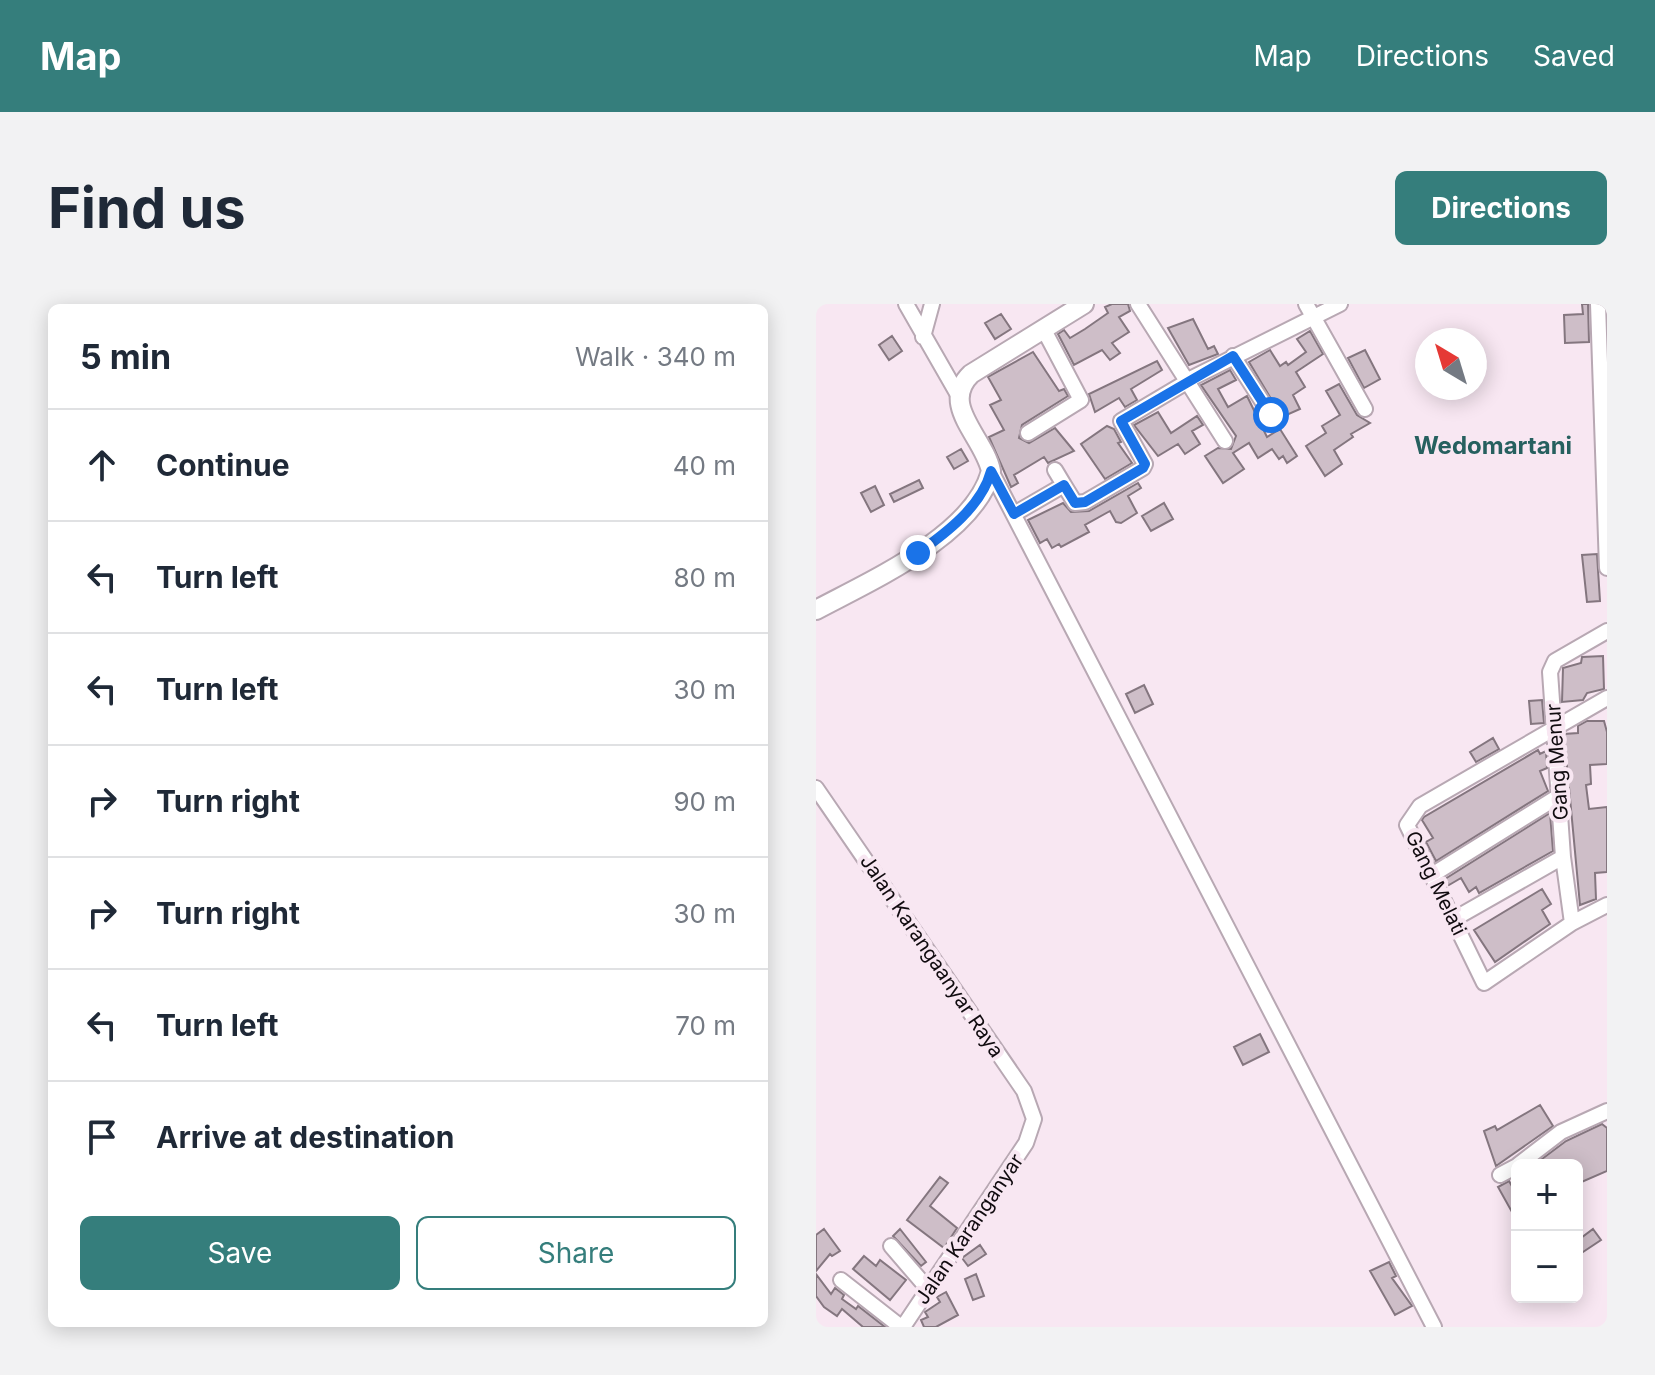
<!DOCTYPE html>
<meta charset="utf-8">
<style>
:root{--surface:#fff;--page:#f2f2f3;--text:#1f2937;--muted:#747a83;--line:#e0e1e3;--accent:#357e7c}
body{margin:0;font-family:Inter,sans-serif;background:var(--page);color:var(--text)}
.controls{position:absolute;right:24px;bottom:24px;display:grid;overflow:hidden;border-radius:12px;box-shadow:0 4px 20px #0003}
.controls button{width:72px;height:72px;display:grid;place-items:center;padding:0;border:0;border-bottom:2px solid var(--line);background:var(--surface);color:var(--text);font:40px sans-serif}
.compass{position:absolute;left:599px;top:24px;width:72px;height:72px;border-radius:50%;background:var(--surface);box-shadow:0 4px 20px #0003;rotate:322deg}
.stop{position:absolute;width:24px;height:24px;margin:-18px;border:6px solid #1a73e8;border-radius:50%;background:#fff}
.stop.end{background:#1a73e8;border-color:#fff;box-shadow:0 2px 8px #0008}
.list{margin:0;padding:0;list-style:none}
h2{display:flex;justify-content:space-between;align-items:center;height:104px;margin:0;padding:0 32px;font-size:34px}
h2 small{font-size:26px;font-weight:400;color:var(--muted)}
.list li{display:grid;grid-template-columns:52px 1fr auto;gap:24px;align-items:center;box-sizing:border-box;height:112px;padding:0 32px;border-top:2px solid var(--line)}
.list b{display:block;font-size:30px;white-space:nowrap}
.list em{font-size:26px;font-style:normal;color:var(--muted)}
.actions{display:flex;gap:16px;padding:24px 32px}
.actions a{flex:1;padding:18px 0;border:2px solid var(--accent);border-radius:12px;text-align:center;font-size:28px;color:var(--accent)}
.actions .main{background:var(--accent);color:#fff}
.icon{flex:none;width:44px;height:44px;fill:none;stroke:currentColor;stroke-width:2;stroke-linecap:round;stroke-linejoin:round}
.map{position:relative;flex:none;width:791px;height:1023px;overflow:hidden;border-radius:12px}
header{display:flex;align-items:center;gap:48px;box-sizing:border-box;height:112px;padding:0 40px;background:var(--accent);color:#fff}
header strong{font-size:38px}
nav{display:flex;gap:44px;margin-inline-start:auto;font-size:28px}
.intro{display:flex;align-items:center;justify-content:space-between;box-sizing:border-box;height:192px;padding:0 48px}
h1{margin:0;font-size:56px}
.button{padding:20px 36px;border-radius:12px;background:var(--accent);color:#fff;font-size:28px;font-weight:700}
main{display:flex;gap:48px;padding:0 48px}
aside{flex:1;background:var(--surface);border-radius:12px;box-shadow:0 4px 20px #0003}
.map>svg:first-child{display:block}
.building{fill:#cebec8;stroke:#84767f;stroke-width:2}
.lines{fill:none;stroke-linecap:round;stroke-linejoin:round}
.minor-casing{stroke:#b8a8b3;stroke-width:18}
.major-casing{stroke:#b8a8b3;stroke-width:22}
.minor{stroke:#fff;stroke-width:14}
.major{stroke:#fff;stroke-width:18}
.route{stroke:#1a73e8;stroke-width:10}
.labels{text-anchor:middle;stroke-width:8;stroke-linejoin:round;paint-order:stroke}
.street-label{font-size:20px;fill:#100b0f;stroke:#f8e7f2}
.quarter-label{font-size:24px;font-weight:bold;fill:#26605f;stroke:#f8e7f2}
</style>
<header>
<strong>Map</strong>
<nav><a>Map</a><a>Directions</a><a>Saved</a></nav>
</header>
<div class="intro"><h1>Find us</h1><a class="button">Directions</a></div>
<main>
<aside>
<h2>5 min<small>Walk · 340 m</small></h2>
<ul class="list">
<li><svg class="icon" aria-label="ahead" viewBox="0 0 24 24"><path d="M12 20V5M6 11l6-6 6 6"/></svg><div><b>Continue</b></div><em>40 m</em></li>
<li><svg class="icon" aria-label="left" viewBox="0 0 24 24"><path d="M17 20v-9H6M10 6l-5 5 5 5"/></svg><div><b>Turn left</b></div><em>80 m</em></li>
<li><svg class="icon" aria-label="left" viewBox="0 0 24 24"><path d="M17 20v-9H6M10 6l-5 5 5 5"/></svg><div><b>Turn left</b></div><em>30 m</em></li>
<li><svg class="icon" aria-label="right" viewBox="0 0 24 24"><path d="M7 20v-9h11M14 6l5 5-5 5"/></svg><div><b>Turn right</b></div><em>90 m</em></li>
<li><svg class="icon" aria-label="right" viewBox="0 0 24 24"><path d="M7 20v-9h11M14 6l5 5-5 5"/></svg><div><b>Turn right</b></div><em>30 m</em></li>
<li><svg class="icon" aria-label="left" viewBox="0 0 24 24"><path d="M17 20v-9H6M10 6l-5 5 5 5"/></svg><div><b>Turn left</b></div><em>70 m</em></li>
<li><svg class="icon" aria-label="arrive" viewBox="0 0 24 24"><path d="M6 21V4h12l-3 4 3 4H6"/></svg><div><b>Arrive at destination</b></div></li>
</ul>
<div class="actions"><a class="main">Save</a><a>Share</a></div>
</aside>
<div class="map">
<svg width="791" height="1023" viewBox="0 0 791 1023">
<rect width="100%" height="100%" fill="#f8e7f2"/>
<!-- building -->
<path class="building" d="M 296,0 L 312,0 L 314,7 L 303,13 L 313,28 L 296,39 L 304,49 L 294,56 L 286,46 L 258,61 L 242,30 L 248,26 L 254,34 L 269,25 L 292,9 L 289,3 Z
M 766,0 L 772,0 L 773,38 L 749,39 L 748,11 L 767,10 Z
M 185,10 L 195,25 L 179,35 L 169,19 Z
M 377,15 L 392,45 L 398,42 L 402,50 L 373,61 L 352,24 Z
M 494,27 L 507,50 L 480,68 L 489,83 L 477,91 L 484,105 L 466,113 L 433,58 L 454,46 L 464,62 L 470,58 L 472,61 L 490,48 L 481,35 Z
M 76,32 L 86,47 L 73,56 L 63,41 Z
M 549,46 L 564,75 L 548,84 L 532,54 Z
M 217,48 L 243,87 L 248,85 L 252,92 L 206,121 L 203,134 L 213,139 L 239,124 L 258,147 L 232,159 L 228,153 L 198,171 L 202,179 L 195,183 L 173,133 L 188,126 L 174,101 L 185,96 L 172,73 Z
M 341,57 L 346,66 L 315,85 L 321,96 L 309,103 L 303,94 L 279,108 L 273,90 Z
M 414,66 L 420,76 L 402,85 L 412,103 L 431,92 L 451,133 L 464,125 L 481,152 L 471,159 L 467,152 L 463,155 L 456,145 L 442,154 L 433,139 L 417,149 L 428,165 L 407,179 L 389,152 L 402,144 L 415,145 L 420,132 L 385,81 Z
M 523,80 L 541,111 L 554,119 L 535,130 L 537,133 L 518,146 L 526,160 L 509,172 L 490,142 L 510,129 L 506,122 L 524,111 L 510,87 Z
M 342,108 L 355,129 L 381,112 L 387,121 L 376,127 L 384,140 L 369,150 L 362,140 L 342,152 L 318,121 Z
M 291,122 L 298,125 L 305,138 L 302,139 L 316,159 L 289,175 L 265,140 Z
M 145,145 L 152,157 L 138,165 L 131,153 Z
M 103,176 L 107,184 L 78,198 L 74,190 Z
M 322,179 L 325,184 L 312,192 L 321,209 L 305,219 L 300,218 L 294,207 L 269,221 L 273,228 L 245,243 L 243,240 L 236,244 L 231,235 L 224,239 L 212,216 L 247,199 L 255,208 L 273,207 Z
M 59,182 L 68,201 L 55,208 L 45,189 Z
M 348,199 L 357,215 L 335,227 L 326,212 Z
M 781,250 L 784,297 L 771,298 L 766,251 Z
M 787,352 L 788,385 L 771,389 L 767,396 L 746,398 L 747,364 L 765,359 L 766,353 Z
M 328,381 L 337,400 L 319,409 L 310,390 Z
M 726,396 L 728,419 L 715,420 L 713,397 Z
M 771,417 L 788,417 L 791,428 L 791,460 L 774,461 L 775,480 L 770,481 L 773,505 L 791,503 L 791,568 L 779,569 L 780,595 L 764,601 L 748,430 L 762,429 L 762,422 Z
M 677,434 L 683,445 L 660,458 L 654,448 Z
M 722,446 L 724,450 L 730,447 L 731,464 L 724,467 L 732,487 L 620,557 L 610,538 L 617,534 L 606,516 L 608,513 Z
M 734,509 L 737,547 L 663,589 L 660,583 L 653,588 L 645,574 L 633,581 L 629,575 Z
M 726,585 L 735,600 L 726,606 L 734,620 L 679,658 L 658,626 Z
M 444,730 L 453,748 L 427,761 L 418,743 Z
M 724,801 L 737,822 L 680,862 L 668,827 L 679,822 L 681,826 Z
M 786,820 L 791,824 L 791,867 L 761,880 L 761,861 L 718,861 L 750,837 Z
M 124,873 L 132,879 L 114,902 L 141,924 L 128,944 L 91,916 Z
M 693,877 L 697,884 L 701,882 L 701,917 L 682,883 Z
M 8,925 L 24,947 L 16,952 L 14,950 L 0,967 L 0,931 Z
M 84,925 L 110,958 L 105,962 L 77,932 Z
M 777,925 L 785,936 L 761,952 L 761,937 Z
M 164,941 L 170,950 L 152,962 L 146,954 Z
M 48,952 L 60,962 L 64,956 L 90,976 L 74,996 L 37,965 Z
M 573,958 L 580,972 L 576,974 L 596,1002 L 579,1011 L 554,967 Z
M 0,970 L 15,990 L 19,984 L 28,991 L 26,995 L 40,1005 L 42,1002 L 69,1023 L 47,1023 L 26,1005 L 21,1012 L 8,1003 L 0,992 Z
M 160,970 L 168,992 L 157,996 L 149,975 Z
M 130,988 L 142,1011 L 120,1023 L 108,1023 L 105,1016 L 112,1013 L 109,1008 L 124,998 L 121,993 Z"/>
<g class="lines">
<!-- minor casing -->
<g class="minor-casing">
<path id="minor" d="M 90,0 L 141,89
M 322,0 L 409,137
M 490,0 L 549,105
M 782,0 L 791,264
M 107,33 L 116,0
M 417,52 L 455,111
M 368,78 L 524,0
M 212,129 L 265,96 L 228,26
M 239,166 L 248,181
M 175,167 L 618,1023
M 198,210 L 248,181 L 259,199 L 269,198 L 327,164 L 329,160 L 305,117 L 369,79
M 791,394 L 604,502 L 591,521 L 668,679 L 756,619 L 791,601
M 0,484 L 208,787 L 218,815 L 210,839 L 87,1023
M 616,571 L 743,492
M 638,615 L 747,553
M 756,619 L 747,553 L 734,368 L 739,357 L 791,327
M 702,861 L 745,828 L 791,807
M 684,871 L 701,862
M 75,942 L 112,985
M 25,976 L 85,1023"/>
</g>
<!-- major casing -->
<g class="major-casing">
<path id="major" d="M 0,306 C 54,277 159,231 175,167 C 168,133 123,101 155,70 L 268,0"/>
</g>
<!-- minor -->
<use href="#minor" class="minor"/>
<!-- major -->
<use href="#major" class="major"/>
</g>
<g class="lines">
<!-- route -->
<path class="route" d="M 102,249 C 130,229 166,202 175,167 L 198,210 L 248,181 L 259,199 L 269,198 L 327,164 L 329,160 L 305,117 L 417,52 L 455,111"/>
</g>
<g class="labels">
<!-- street labels -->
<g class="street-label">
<text transform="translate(741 458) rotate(-94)" y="7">Gang Menur</text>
<text transform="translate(620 579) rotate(64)" y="7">Gang Melati</text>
<text transform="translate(116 652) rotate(56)" y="7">Jalan Karangaanyar Raya</text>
<text transform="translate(153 925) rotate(-56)" y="7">Jalan Karanganyar</text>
</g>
<!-- quarter labels -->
<g class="quarter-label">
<text x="677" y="150">Wedomartani</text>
</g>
</g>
</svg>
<div class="controls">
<button>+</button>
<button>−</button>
</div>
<svg class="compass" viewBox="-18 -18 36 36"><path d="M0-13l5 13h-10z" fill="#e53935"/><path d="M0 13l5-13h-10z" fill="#747a83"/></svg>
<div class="stop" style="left:455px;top:111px"></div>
<div class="stop end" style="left:102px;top:249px"></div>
</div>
</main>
